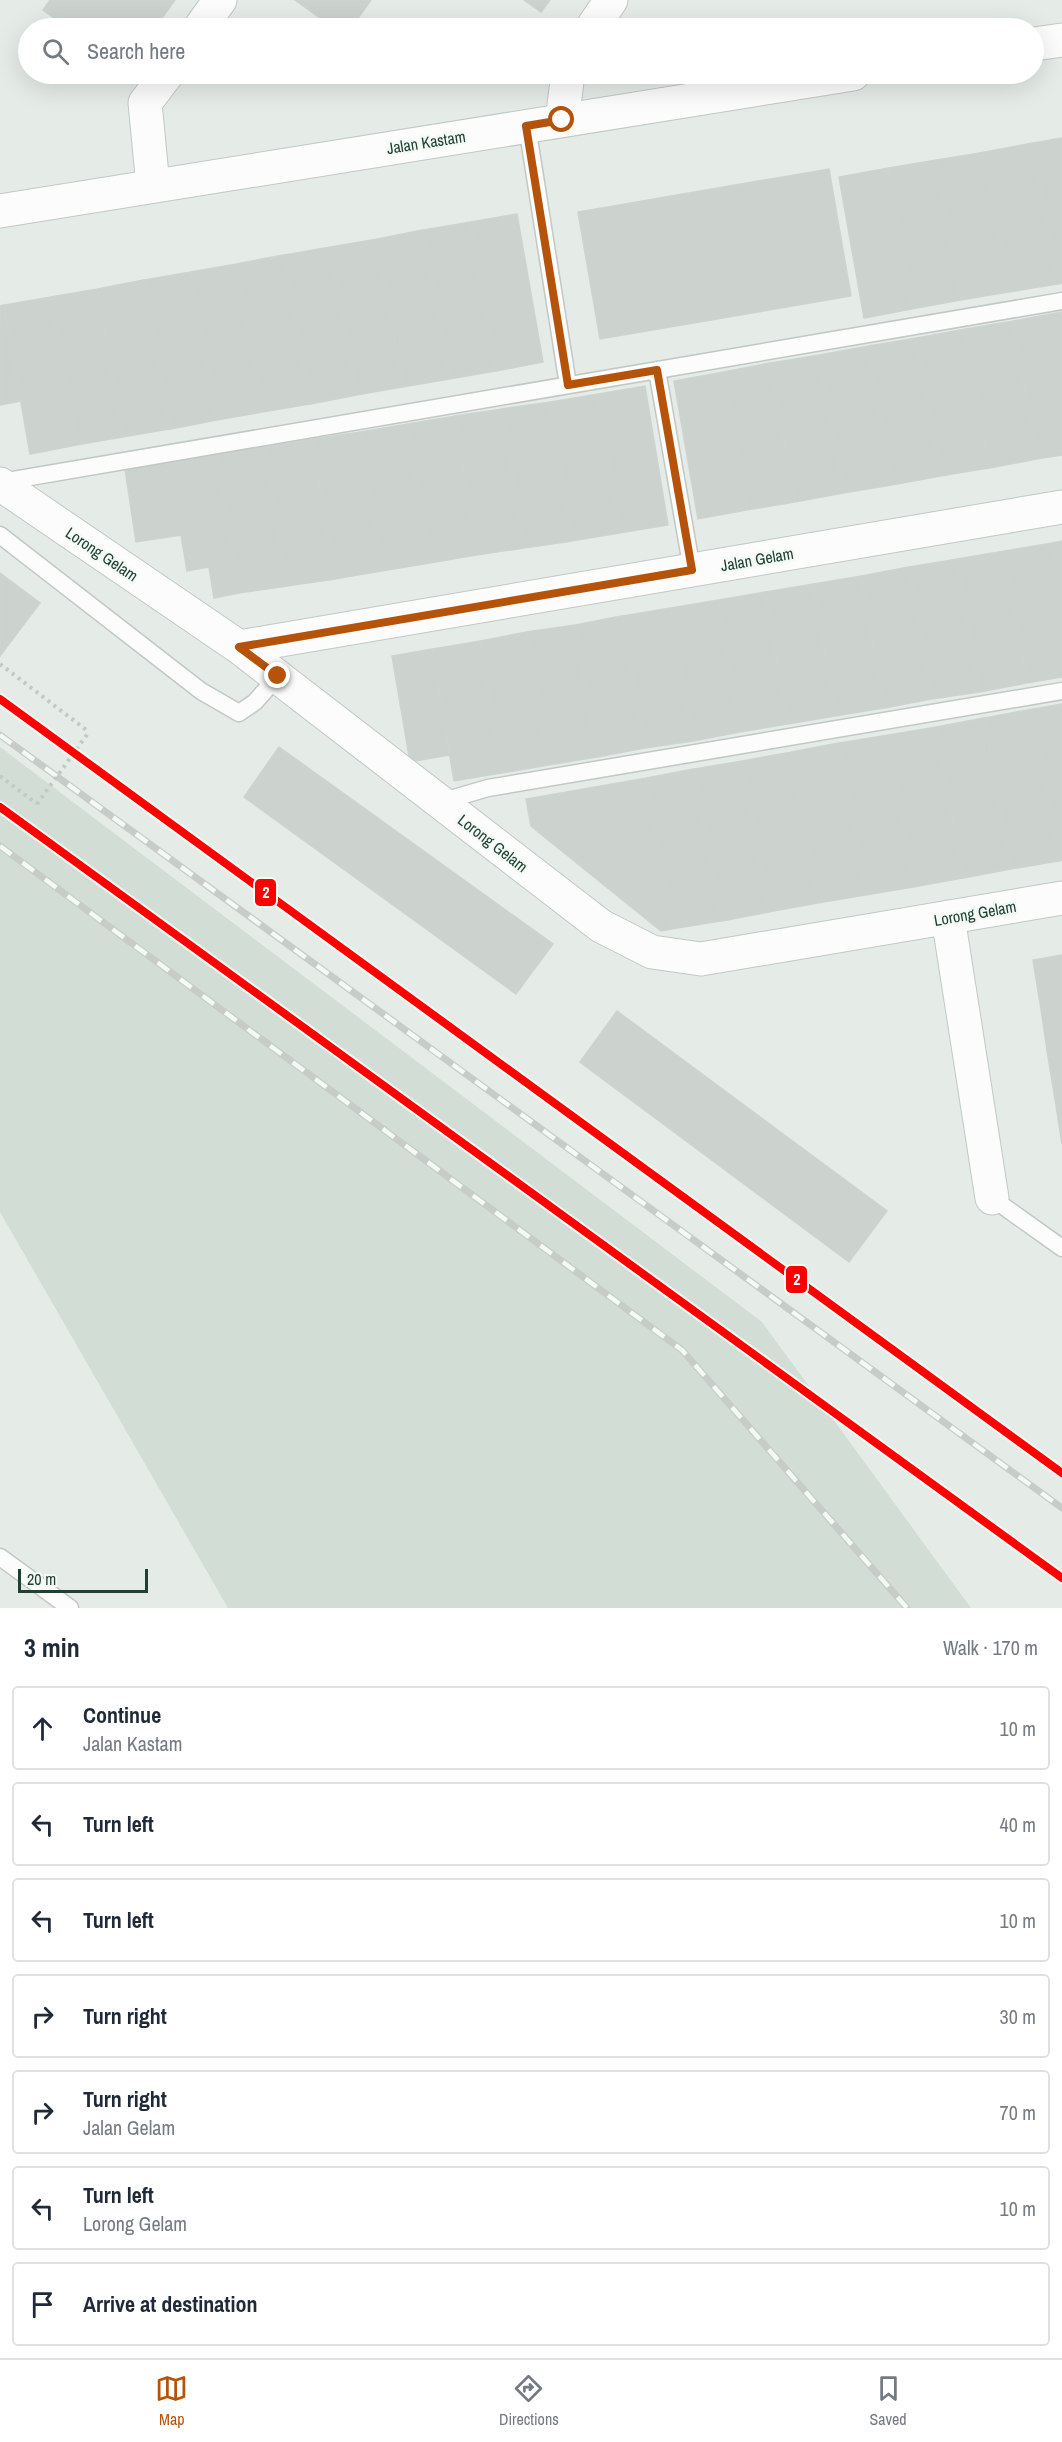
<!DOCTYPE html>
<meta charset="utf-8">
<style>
:root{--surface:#fff;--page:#f2f2f3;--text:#1f2937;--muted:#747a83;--line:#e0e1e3;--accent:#b45309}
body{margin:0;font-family:"Archivo Narrow",sans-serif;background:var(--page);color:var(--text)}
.scale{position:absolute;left:18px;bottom:15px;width:130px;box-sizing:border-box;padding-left:6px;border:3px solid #204131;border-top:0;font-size:16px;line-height:21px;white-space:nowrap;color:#204131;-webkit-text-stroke:4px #f3faf5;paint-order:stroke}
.stop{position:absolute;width:18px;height:18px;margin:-14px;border:4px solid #b45309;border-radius:50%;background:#fff}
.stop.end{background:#b45309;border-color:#fff;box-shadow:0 2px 6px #0008}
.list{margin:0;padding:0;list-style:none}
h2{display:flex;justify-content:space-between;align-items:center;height:78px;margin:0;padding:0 24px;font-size:26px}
h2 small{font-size:20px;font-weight:400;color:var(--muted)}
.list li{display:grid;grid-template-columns:39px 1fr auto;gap:18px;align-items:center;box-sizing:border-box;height:84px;margin:0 12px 12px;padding:0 12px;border:2px solid var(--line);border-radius:6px}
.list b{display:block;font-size:22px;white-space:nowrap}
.list p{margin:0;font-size:20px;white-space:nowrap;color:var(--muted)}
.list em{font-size:20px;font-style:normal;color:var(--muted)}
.icon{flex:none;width:33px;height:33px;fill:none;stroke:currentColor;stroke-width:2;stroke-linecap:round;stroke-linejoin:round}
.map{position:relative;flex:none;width:1062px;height:1608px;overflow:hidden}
.search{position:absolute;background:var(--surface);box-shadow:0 6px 24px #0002;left:18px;right:18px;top:18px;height:66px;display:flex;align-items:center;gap:15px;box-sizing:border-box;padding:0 21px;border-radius:33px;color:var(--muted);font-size:22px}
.sheet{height:750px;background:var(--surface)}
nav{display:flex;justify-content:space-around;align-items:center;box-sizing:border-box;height:84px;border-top:2px solid var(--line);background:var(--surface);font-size:16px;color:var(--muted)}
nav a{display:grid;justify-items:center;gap:3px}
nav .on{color:var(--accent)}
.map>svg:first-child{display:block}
.built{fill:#d2ddd6}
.building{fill:#ccd2ce;stroke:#cdd4d0;stroke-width:1.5}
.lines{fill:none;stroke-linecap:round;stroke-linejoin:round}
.service-casing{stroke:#c2c8c4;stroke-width:19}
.minor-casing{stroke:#c2c8c4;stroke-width:35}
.tertiary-casing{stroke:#c2c8c4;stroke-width:35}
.path{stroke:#c1cbc5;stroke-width:4;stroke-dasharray:3 4.5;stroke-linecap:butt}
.service{stroke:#fbfcfb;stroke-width:16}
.minor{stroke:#fbfcfb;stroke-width:33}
.tertiary{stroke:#fbfcfb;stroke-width:33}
.rail-casing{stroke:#c7ccc9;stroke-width:7}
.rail{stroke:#f3faf5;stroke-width:4.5;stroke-dasharray:14;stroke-linecap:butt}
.path-bridge{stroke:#c1cbc5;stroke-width:4;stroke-dasharray:3 4.5;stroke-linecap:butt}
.rail-1-casing{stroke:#f3faf5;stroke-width:12}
.rail-1{stroke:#f00;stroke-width:8}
.route{stroke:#b45309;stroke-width:8}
.labels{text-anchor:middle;stroke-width:4.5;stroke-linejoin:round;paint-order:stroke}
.street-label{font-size:16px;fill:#204131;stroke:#f3faf5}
.line-badge{stroke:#f3faf5;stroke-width:2}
.badge-label{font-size:16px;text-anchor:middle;font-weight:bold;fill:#fff}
</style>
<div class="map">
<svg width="1062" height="1608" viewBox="0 0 1062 1608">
<rect width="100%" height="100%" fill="#e5ebe7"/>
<!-- built -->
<path class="built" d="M 0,747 L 762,1322 L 971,1608 L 228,1608 L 0,1212 Z"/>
<!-- building -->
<path class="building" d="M 50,0 L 175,0 L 155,28 L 68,28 L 43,10 Z
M 295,0 L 371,0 L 351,28 L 334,28 Z
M 524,0 L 550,0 L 541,12 Z
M 1062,138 L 1062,283 L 1058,284 L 1033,143 Z
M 1033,143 L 1058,284 L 1009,292 L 985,152 Z
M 985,152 L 1009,292 L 961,300 L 936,160 Z
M 936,160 L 961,300 L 912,309 L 888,168 Z
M 888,168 L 912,309 L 864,318 L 839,177 Z
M 829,169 L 851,296 L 600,339 L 578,212 Z
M 517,214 L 543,362 L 496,371 L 470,222 Z
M 470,222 L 496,371 L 450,379 L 423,230 Z
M 423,230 L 450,379 L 403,387 L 377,239 Z
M 377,239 L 403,387 L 357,395 L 330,247 Z
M 330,247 L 357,395 L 310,404 L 284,255 Z
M 284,255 L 310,404 L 263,412 L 236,264 Z
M 236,264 L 263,412 L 217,420 L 190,272 Z
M 190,272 L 217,420 L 170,429 L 144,280 Z
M 144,280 L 170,429 L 123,437 L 97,289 Z
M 97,289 L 123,437 L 77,445 L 50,297 Z
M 50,297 L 77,445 L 30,454 L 4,305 Z
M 4,305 L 21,401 L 0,405 L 0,306 Z
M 1062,312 L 1062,455 L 1037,459 L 1013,321 Z
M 1013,321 L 1037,459 L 989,468 L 965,329 Z
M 965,329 L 989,468 L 941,476 L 916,338 Z
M 916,338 L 941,476 L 892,485 L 868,346 Z
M 868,346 L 892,485 L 844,493 L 819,355 Z
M 819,355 L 844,493 L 795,502 L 770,363 Z
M 770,363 L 795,502 L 747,510 L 723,372 Z
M 723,372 L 747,510 L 698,519 L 674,381 Z
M 645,386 L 668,525 L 620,533 L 598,394 Z
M 598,394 L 620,533 L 572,541 L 550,402 Z
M 550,402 L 572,541 L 524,548 L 502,409 Z
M 502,409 L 524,548 L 477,555 L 455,416 Z
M 455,416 L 477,555 L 430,563 L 407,424 Z
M 407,424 L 430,563 L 382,571 L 360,432 Z
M 360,432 L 382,571 L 335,579 L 312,439 Z
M 312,439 L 335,579 L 287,586 L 265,447 Z
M 265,447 L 287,586 L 239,593 L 217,455 Z
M 217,455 L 239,593 L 214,598 L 209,567 L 187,571 L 181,535 L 136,542 L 125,469 Z
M 1062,541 L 1062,601 L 1052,543 Z
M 1052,543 L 1062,601 L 1062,677 L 1027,683 L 1004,551 Z
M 1004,551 L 1027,683 L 979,692 L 957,559 Z
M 957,559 L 979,692 L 932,699 L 909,567 Z
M 909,567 L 932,699 L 884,708 L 861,576 Z
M 0,573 L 40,603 L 0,656 Z
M 861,576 L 884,708 L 836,716 L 813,584 Z
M 813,584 L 836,716 L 788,724 L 765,592 Z
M 765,592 L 788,724 L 740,732 L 718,600 Z
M 718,600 L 740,732 L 693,741 L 670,608 Z
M 670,608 L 693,741 L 645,748 L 622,616 Z
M 622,616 L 645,748 L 597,757 L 575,625 Z
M 575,625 L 597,757 L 549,765 L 527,632 Z
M 527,632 L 549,765 L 502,773 L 480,641 Z
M 480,641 L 502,773 L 454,781 L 432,649 Z
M 432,649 L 450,755 L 410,762 L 392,656 Z
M 1062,704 L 1062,860 L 1059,861 L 1033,709 Z
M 1033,709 L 1059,861 L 1011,869 L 984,718 Z
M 984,718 L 1011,869 L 963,878 L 936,727 Z
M 936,727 L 963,878 L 914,887 L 888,735 Z
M 888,735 L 914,887 L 866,895 L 839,743 Z
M 839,743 L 866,895 L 818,903 L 791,752 Z
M 279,747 L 553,944 L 516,994 L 244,797 Z
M 791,752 L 818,903 L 769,912 L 742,761 Z
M 742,761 L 769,912 L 721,921 L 694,769 Z
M 694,769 L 721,921 L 672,929 L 646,778 Z
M 646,778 L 672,929 L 661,931 L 531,826 L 526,799 Z
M 1062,955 L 1062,1005 L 1041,1009 L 1033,960 Z
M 1062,1005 L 1062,1055 L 1048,1057 L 1041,1009 Z
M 617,1011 L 887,1211 L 849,1262 L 580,1062 Z
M 1062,1055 L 1062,1104 L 1056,1105 L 1048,1057 Z
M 1062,1104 L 1062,1144 L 1056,1105 Z"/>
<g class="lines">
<!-- service casing -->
<g class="service-casing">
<path id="service" d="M 527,126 L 568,385
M 657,370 L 692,570
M 1,482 L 1062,301
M 0,535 L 201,691 L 239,713 L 255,702 L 278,676
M 440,802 L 488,788 L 1062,691
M 992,1198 L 1062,1248
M 0,1557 L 70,1608"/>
</g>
<!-- minor casing -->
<g class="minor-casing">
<path id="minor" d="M 200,28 L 220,0
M 592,28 L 611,0
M 562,120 L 568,74
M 153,186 L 145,103 L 167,74
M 0,484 L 239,647 L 601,926 L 652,952 L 701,959 L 1062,898
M 239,647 L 1062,507
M 948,917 L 992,1198"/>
</g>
<!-- tertiary casing -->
<g class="tertiary-casing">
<path id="tertiary" d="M 1034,44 L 1062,40
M 0,211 L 853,74"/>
</g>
<!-- path -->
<path class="path" d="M 0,664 L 89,732
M 0,776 L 37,804"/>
<!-- service -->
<use href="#service" class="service"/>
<!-- minor -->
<use href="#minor" class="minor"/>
<!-- tertiary -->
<use href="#tertiary" class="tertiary"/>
<!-- rail casing -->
<g class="rail-casing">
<path id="rail" d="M 0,735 L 1062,1508
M 0,846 L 682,1350 L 907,1608"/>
</g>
<!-- rail -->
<use href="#rail" class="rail"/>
<!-- path-bridge -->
<path class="path-bridge" d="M 37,804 L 89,732"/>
<!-- rail-1 casing -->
<g class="rail-1-casing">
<path id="rail-1" d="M 0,699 L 1062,1473
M 0,807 L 1062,1578"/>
</g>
<!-- rail-1 -->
<use href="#rail-1" class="rail-1"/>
</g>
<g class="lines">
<!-- route -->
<path class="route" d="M 278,676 L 239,647 L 692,570 L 657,370 L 568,385 L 526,126 L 562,120"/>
</g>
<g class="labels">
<!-- street labels -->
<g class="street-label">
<text transform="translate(426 142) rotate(-9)" y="6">Jalan Kastam</text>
<text transform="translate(102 554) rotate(34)" y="6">Lorong Gelam</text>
<text transform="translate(757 559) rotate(-10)" y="6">Jalan Gelam</text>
<text transform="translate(493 843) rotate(38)" y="6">Lorong Gelam</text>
<text transform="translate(975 913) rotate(-10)" y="6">Lorong Gelam</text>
</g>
</g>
<g class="line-badge">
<rect x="254" y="878" width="23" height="29" rx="6" fill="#f00"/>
<rect x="785" y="1265" width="23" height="29" rx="6" fill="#f00"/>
</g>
<g class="badge-label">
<text x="266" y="898">2</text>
<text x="797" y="1285">2</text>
</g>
</svg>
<div class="scale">20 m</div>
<div class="stop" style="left:562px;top:120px"></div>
<div class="stop end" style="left:278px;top:676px"></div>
<div class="search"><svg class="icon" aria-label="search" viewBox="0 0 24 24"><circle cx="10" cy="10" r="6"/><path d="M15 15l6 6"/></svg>Search here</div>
</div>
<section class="sheet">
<h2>3 min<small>Walk · 170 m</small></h2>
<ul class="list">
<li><svg class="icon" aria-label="ahead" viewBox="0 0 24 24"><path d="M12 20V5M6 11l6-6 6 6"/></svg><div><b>Continue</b><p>Jalan Kastam</p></div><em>10 m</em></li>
<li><svg class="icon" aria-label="left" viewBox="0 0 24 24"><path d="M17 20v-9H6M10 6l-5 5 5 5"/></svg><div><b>Turn left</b></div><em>40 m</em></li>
<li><svg class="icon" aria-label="left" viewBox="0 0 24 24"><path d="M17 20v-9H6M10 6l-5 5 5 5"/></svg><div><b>Turn left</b></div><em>10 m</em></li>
<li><svg class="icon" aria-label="right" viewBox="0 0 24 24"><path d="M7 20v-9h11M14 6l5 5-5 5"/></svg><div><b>Turn right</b></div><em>30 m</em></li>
<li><svg class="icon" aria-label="right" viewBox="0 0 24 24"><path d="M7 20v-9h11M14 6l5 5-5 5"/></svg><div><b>Turn right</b><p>Jalan Gelam</p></div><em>70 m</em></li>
<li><svg class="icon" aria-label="left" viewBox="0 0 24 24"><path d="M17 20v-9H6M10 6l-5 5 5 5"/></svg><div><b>Turn left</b><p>Lorong Gelam</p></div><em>10 m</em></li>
<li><svg class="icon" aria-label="arrive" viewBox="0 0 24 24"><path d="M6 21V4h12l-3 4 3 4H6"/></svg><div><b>Arrive at destination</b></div></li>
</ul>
</section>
<nav>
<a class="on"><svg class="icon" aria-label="map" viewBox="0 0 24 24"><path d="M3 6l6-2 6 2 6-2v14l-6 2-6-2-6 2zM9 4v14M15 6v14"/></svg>Map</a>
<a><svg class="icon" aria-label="directions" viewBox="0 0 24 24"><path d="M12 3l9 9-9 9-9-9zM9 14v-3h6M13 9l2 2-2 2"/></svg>Directions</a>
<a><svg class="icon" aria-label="saved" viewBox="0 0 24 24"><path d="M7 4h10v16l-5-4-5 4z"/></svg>Saved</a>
</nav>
